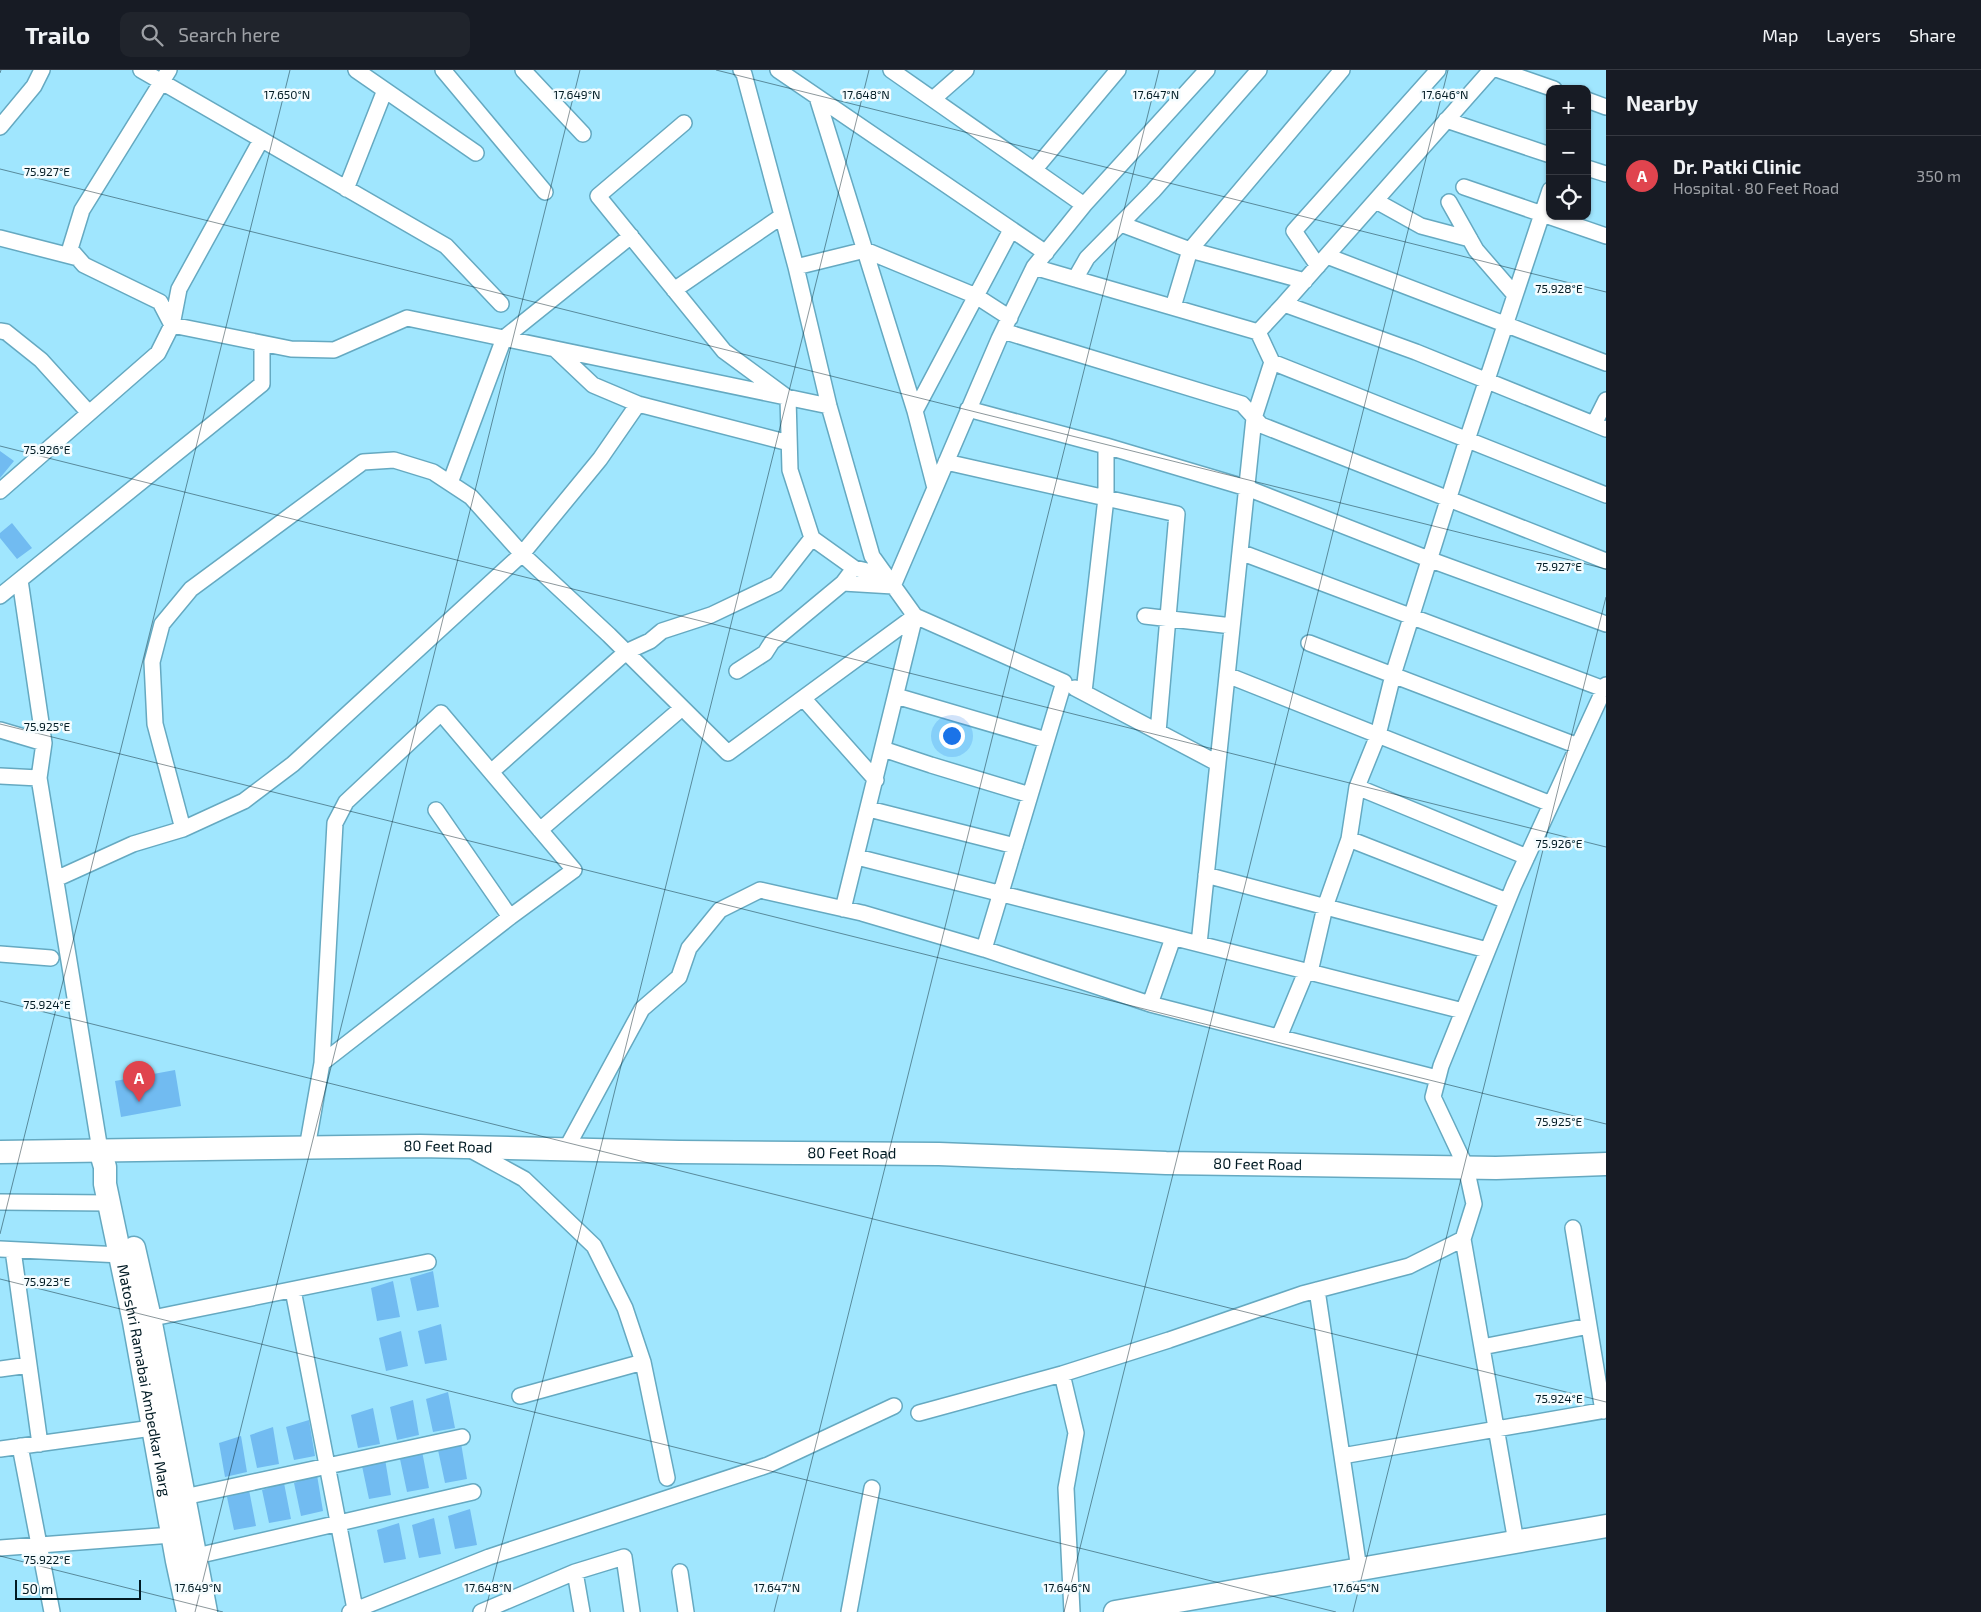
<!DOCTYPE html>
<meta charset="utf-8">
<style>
:root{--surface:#171b24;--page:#20242c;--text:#f1f3f6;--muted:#9ea1a6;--line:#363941;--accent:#b34d21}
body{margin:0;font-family:"Exo 2",sans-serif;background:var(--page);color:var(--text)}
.controls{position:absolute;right:15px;top:15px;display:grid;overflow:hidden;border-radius:10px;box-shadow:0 1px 4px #0004}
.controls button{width:45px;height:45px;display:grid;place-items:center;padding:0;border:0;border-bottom:1px solid var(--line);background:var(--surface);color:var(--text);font:25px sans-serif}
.scale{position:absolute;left:15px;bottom:12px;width:126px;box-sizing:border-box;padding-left:5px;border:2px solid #001a23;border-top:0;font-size:14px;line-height:18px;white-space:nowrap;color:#001a23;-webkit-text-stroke:4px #f5fcfe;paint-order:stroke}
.you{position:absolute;left:951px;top:665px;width:18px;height:18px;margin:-12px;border:4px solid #fff;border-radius:50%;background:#1a73e8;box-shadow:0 0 0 8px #1a73e833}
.badge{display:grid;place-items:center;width:32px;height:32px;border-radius:50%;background:var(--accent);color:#fff;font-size:16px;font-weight:700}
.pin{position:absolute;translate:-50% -41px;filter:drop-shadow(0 1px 2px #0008)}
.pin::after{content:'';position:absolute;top:26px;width:18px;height:15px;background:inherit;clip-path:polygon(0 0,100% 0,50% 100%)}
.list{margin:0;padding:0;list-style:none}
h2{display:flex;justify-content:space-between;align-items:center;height:65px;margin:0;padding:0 20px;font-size:21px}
h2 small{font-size:16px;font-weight:400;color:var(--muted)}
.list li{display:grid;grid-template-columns:32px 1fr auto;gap:15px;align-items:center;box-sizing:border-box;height:80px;padding:0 20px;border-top:1px solid var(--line)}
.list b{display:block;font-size:19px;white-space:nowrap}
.list p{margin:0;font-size:16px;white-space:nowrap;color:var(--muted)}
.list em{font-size:16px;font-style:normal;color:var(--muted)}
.icon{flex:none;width:28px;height:28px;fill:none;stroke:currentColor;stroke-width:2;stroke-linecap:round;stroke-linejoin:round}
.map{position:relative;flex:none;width:1606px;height:1542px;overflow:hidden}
header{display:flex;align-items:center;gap:30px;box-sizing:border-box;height:70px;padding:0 25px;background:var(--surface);border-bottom:1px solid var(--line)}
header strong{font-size:24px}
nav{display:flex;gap:28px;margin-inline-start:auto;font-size:18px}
.search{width:350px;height:45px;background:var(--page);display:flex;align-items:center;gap:12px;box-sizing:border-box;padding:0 18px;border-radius:10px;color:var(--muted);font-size:19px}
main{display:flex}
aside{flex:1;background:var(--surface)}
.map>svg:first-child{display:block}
.building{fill:#71bbf1}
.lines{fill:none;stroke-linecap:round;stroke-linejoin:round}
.street-casing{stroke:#65a9c1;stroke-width:18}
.secondary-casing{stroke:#65a9c1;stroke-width:25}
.street{stroke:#fff;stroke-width:15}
.secondary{stroke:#fff;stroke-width:22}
.ticks{fill:none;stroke:#001a23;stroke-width:1;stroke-opacity:0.45}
.labels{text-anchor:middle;stroke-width:5;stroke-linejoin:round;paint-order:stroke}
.street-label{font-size:15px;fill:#001a23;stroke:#f5fcfe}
.ticks-label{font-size:12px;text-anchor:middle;fill:#001a23;stroke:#f5fcfe;stroke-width:5;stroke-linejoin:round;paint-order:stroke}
</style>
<header>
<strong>Trailo</strong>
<div class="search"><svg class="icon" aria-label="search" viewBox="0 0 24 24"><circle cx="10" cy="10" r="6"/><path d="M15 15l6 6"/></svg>Search here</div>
<nav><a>Map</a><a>Layers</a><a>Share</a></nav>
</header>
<main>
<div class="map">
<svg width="1606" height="1542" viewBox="0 0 1606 1542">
<rect width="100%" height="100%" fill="#a0e6fe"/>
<!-- building -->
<path class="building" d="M 0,381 L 14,391 L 0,408 Z
M 12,453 L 32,478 L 17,489 L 0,468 L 0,463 Z
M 175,1000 L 181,1036 L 121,1047 L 115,1011 Z
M 433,1201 L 439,1237 L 417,1241 L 410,1208 Z
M 393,1211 L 400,1247 L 377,1251 L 371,1218 Z
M 441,1254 L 447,1290 L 425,1294 L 418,1261 Z
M 401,1261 L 408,1296 L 386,1301 L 379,1268 Z
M 448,1322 L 455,1358 L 433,1362 L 426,1329 Z
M 413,1330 L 419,1365 L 397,1370 L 390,1337 Z
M 373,1338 L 380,1374 L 358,1378 L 351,1345 Z
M 309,1350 L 315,1386 L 294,1390 L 286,1357 Z
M 273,1357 L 279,1394 L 257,1398 L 250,1365 Z
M 241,1366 L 247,1402 L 225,1407 L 219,1373 Z
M 461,1373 L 467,1409 L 445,1413 L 438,1380 Z
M 422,1381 L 429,1418 L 407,1422 L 400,1389 Z
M 385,1389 L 391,1425 L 369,1429 L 362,1396 Z
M 317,1405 L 323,1441 L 301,1446 L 294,1413 Z
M 284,1413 L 291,1449 L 269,1453 L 262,1420 Z
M 249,1420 L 256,1456 L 234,1460 L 227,1427 Z
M 470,1439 L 477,1475 L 455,1479 L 448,1446 Z
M 434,1448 L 441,1484 L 419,1488 L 412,1455 Z
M 399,1453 L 406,1489 L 384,1493 L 377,1460 Z"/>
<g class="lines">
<!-- street casing -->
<g class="street-casing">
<path id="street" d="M 141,0 L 446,176 L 501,234
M 356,0 L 476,83
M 443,0 L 545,122
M 523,0 L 583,64
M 778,0 L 1046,183
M 891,0 L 1084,135
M 1499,0 L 1554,19
M 817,27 L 915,341 L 935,418
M 933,29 L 966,0
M 1587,30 L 1606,37
M 1446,50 L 1550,85
M 684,53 L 598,126 L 724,281 L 788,328 L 790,400 L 812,468 L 854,498 L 885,505
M 0,57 L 34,16 L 42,0
M 261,70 L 179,219 L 172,255 L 291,279 L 334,280 L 407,248 L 829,336
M 1587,98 L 1606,104
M 1035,99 L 1118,0
M 1464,117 L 1606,166
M 346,119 L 385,20
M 1376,131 L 1421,156 L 1470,169
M 1449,132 L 1476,180 L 1515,225
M 1121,154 L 1190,180 L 1305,211
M 0,168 L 78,188
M 1327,186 L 1606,293
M 1318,196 L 1294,161 L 1438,0
M 796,197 L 865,180 L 976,226 L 1010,248
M 1034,197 L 1258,262 L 1284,234 L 1416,282 L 1606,359
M 1075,209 L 1087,188 L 1153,121 L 1259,0
M 674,220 L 782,146
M 1284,234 L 1491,0
M 1173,237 L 1190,180 L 1342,0
M 0,261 L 6,262 L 41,290 L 89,343
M 1003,261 L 1242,334 L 1261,355 L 1606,491
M 556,280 L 593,315 L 638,334 L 789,373
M 1272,292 L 1606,425
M 968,339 L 1106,376 L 1247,418 L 1431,490 L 1606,554
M 915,341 L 1011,160
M 1594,354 L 1606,330
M 946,392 L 1177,444 L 1158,662
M 450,413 L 504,268 L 631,166
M 0,421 L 158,283 L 172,255 L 160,232 L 84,195 L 70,179 L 82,140 L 169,0
M 1240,482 L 1604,619
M 20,510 L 44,673
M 843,513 L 893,516 L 999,269 L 1034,197 L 1084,135 L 1207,0
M 0,526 L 262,314 L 262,274
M 1145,546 L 1232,556
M 1309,573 L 1578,676
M 737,601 L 765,583 L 772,572 L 843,513 L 849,505
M 1227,605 L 1551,734
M 1075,618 L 1217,693
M 1084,622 L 1106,428 L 1106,376
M 896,626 L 1046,670
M 803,628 L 876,710
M 0,660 L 44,673 L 39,708
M 883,679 L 931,695 L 1030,725
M 491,702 L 626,582 L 650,571 L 662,561 L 711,545 L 776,514 L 812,468
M 0,706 L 39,708 L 100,1080
M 1357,717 L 1527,787
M 869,739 L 1015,776
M 436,740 L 510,847
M 183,759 L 155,654 L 152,592 L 162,554 L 191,519 L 363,392 L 394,390 L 433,402 L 471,427 L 522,484 L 609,565 L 728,683 L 915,546 L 872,486 L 829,336 L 796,197 L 744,4 L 741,0
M 540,760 L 682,638
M 1349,769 L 1507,831
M 857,787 L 1463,941
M 1206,805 L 1487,880
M 56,809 L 133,774 L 183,759 L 244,731 L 293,694 L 522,484 L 600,389 L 638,334
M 843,839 L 915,546 L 1064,612 L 984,879
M 1199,874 L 1254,348 L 1272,292 L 1258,262
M 0,884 L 51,888
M 1150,934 L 1173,868
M 1279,967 L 1306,902 L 1310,902 L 1325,837 L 1349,769 L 1357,717 L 1378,665 L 1393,605 L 1467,370 L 1550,120
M 307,1078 L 322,993 L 335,753 L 346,732 L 441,643 L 574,800 L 510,847 L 322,993
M 469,1079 L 524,1109 L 594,1176 L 625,1238 L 643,1292 L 667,1408
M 566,1079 L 642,939 L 679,907 L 689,878 L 720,840 L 760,820 L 862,843 L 984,879 L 1150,934 L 1437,1008
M 0,1132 L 109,1133
M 1573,1158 L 1603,1341
M 1463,1169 L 1516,1472
M 0,1179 L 121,1185
M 13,1180 L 40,1374
M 293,1220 L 355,1539
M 1317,1220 L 1359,1499
M 143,1250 L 428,1192
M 1482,1277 L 1589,1256
M 0,1299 L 29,1295
M 1062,1304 L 1076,1363 L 1066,1418 L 1072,1542
M 520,1326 L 643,1292
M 919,1343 L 1062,1304 L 1169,1270 L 1302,1224 L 1409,1196 L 1463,1169 L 1474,1134 L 1466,1097 L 1433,1027 L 1441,996 L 1514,815 L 1606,615
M 20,1376 L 52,1542
M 0,1379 L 152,1358
M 1342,1386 L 1606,1340
M 175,1429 L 462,1367
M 0,1478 L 172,1465
M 188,1488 L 473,1422
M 575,1502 L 582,1542
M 680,1502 L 686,1542
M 350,1542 L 489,1487 L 768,1395 L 894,1336
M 481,1542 L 575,1502 L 624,1487 L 632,1542
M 849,1542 L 872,1418"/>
</g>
<!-- secondary casing -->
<g class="secondary-casing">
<g id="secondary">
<path id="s1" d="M 100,1080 L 105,1097 L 105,1114 L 134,1252 L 177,1491 L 188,1542"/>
<path id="s2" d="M 0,1082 L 420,1076 L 679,1082 L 939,1084 L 1166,1093 L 1496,1098 L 1606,1094"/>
<path d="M 134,1178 L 150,1248 L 206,1542"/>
<path d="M 1115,1542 L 1606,1456"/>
</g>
</g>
<!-- street -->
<use href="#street" class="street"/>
<!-- secondary -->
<use href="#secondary" class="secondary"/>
</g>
<!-- ticks -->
<path class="ticks" d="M 716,0 L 1606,222M 0,3 L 1,0M 0,99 L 1606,499M 0,376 L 1606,777M 0,654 L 1606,1054M 0,931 L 1606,1332M 0,1164 L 290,0M 0,1209 L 1336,1542M 0,1486 L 223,1542M 195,1542 L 580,0M 485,1542 L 869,0M 774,1542 L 1159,0M 1064,1542 L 1448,0M 1353,1542 L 1606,527"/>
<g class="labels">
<!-- street labels -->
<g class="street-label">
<text dy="5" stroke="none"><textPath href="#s2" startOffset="448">80 Feet Road</textPath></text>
<text dy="5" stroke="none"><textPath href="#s2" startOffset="852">80 Feet Road</textPath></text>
<text dy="5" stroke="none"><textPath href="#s2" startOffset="1258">80 Feet Road</textPath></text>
<text dy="5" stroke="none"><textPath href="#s1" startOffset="235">Matoshri Ramabai Ambedkar Marg</textPath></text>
</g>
</g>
<g class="ticks-label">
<text x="287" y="29">17.650°N</text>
<text x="577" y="29">17.649°N</text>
<text x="866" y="29">17.648°N</text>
<text x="1156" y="29">17.647°N</text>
<text x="1445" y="29">17.646°N</text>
<text x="47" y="106">75.927°E</text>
<text x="1559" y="223">75.928°E</text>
<text x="47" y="384">75.926°E</text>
<text x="1559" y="501">75.927°E</text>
<text x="47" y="661">75.925°E</text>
<text x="1559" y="778">75.926°E</text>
<text x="47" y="939">75.924°E</text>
<text x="1559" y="1056">75.925°E</text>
<text x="47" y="1216">75.923°E</text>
<text x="1559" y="1333">75.924°E</text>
<text x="47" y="1494">75.922°E</text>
<text x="198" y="1522">17.649°N</text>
<text x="488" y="1522">17.648°N</text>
<text x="777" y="1522">17.647°N</text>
<text x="1067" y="1522">17.646°N</text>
<text x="1356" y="1522">17.645°N</text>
</g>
</svg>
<div class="controls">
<button>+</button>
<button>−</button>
<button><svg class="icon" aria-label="locate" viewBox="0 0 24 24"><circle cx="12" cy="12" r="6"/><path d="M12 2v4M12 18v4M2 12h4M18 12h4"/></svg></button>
</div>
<div class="scale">50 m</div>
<div class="you"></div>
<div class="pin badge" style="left:139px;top:1032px;background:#e0444e">A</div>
</div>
<aside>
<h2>Nearby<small></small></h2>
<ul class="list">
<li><span class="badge" style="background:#e0444e">A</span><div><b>Dr. Patki Clinic</b><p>Hospital · 80 Feet Road</p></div><em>350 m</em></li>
</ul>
</aside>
</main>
